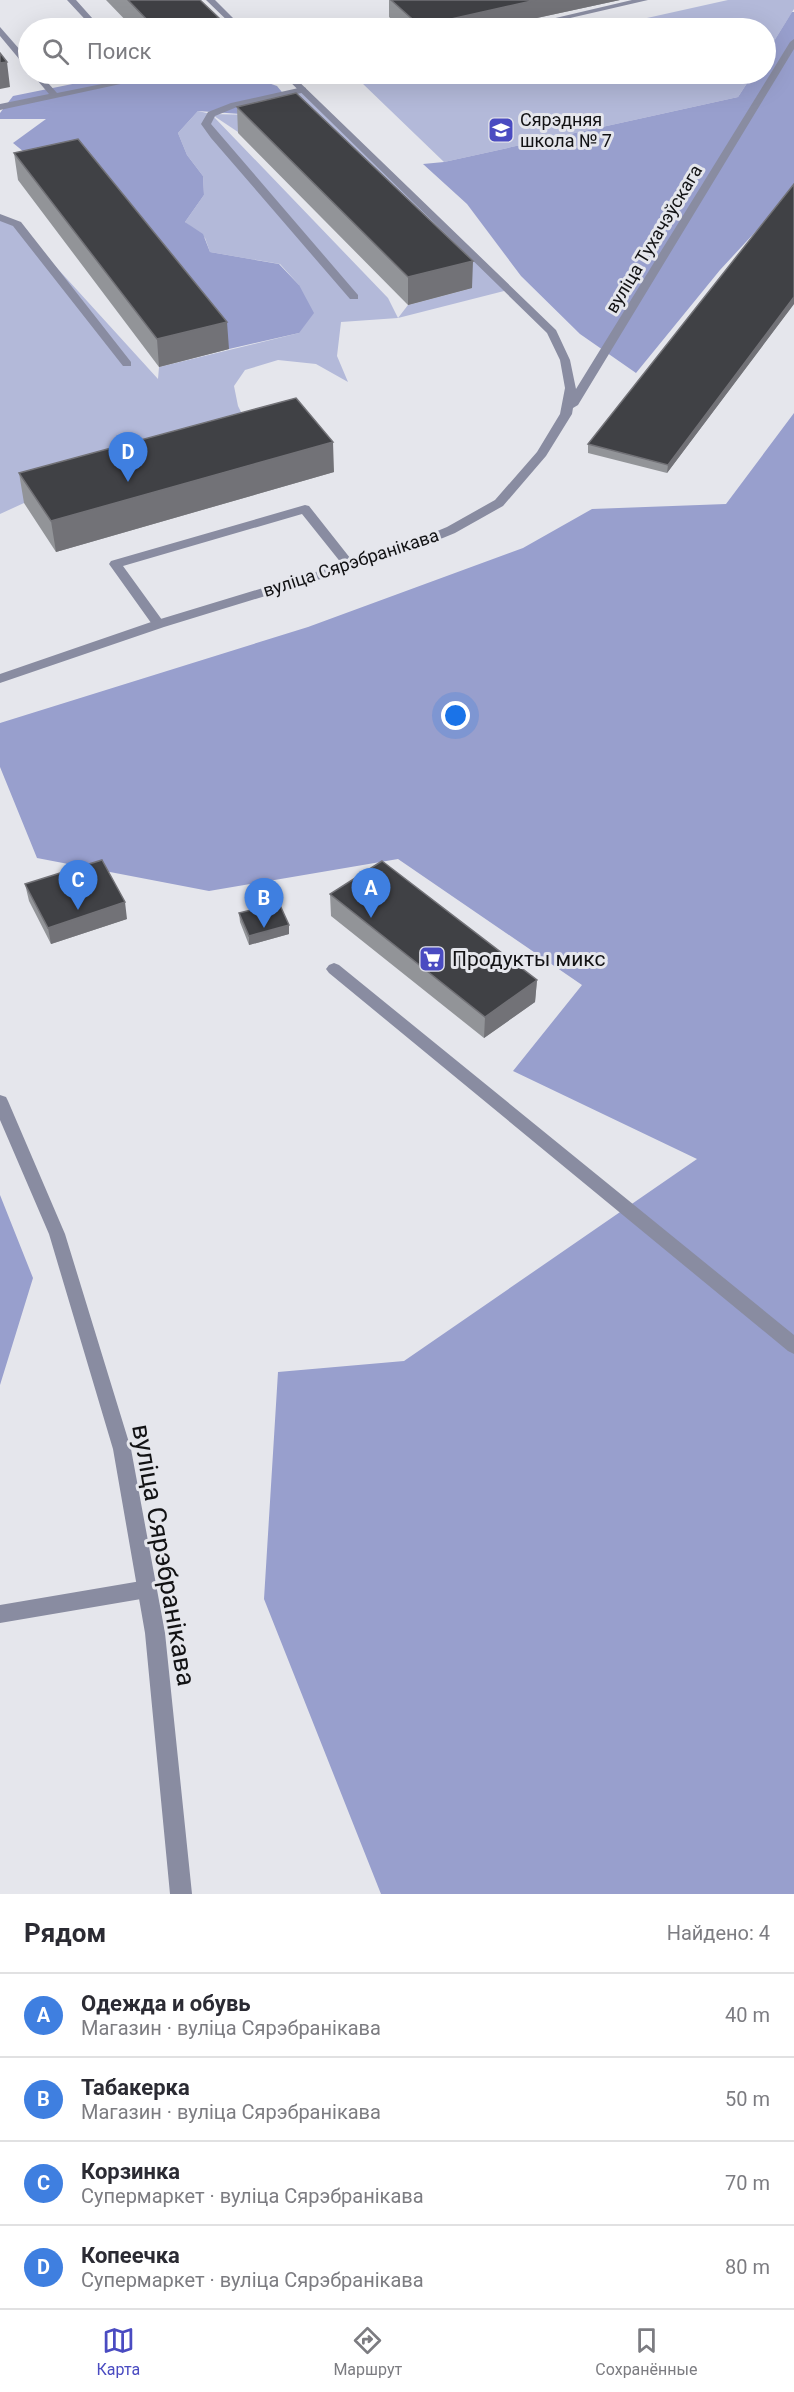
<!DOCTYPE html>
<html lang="ru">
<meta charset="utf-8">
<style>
:root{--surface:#fff;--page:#f2f2f3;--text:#2b2b33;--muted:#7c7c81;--line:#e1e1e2;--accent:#4a4bc1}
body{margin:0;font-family:Roboto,sans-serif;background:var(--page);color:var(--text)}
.you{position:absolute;left:456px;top:716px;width:21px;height:21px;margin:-15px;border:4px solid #fff;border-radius:50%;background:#1a73e8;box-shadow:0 0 0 9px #1a73e833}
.badge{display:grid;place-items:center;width:39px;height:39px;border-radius:50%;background:var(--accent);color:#fff;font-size:20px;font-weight:700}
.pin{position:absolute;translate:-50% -50px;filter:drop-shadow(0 2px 3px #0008)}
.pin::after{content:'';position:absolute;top:32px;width:21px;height:18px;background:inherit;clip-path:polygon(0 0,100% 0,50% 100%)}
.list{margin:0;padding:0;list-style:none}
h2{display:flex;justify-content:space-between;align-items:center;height:78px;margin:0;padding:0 24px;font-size:26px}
h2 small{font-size:20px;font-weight:400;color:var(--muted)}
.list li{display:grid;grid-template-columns:39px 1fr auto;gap:18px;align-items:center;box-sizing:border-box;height:84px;padding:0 24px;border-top:2px solid var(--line)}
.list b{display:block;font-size:22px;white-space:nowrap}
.list p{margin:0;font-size:20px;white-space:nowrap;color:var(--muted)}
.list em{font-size:20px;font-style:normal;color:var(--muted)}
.icon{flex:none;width:33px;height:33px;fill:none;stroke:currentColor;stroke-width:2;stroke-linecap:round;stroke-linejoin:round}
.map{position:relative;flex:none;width:794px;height:1894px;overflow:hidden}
.search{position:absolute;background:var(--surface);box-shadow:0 6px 24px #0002;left:18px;right:18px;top:18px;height:66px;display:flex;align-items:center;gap:15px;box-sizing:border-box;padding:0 21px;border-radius:33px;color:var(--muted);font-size:22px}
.sheet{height:414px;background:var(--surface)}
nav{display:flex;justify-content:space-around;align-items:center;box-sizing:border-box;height:84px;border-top:2px solid var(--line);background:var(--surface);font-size:16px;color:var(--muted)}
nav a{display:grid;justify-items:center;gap:3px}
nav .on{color:var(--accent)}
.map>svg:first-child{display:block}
.green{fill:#b3b9d9;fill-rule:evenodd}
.forest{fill:#989fcd}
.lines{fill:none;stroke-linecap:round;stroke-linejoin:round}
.service{fill:#898ca1;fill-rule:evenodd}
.minor{fill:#898ca1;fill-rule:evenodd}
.tertiary{fill:#898ca1;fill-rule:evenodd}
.wall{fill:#929498}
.shaded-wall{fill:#727277}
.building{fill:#404145;stroke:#727277;stroke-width:1.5}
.labels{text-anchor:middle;stroke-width:6;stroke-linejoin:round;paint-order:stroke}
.far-poi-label{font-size:18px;fill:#121214;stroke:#e5e6ec;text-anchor:start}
.far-street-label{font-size:18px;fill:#121214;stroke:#e5e6ec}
.poi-label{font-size:21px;fill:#121214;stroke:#e5e6ec;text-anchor:start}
.near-street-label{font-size:26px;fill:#121214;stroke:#e5e6ec}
</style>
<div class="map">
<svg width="794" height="1894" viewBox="0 0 794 1894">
<rect width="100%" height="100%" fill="#e5e6ec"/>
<!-- green -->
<path class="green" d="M 728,0 L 794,0 L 794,9 L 766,54 L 766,28 L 602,28 Z
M 403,74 L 753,74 L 738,97 L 444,162 L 362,83 Z
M 300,87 L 508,290 L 398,318 L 341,322 L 337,356 L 348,382 L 316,364 L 278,360 L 245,370 L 234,386 L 238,406 L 247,424 L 24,503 L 0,514 L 0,217 L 17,224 L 158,379 L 159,367 L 299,333 L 299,285 L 280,264 L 210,252 L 205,238 L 185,222 L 204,195 L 203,176 L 187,155 L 178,133 L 198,111 L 211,114 L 255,115 L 284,94 ZM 214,117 L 214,116 L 472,288 L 408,305 L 398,318 L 388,298 Z"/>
<!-- forest -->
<path class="forest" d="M 792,12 L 794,12 L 794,190 L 720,270 L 636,373 L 580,334 L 521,276 L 467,204 L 423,164 L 444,162 L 738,97 L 753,74 L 766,74 L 766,54 Z
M 192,74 L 248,76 L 277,86 L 294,107 L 255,115 L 198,111 L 178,133 L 187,155 L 203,176 L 204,195 L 185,222 L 203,234 L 210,252 L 279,264 L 299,285 L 314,313 L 299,333 L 229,349 L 81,166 L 18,180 L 24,152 L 13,143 L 46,119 L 0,119 L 0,113 L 13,96 L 117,75 L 163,81 Z
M 794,413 L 794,1894 L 381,1894 L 264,1599 L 278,1372 L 404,1361 L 697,1159 L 513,1071 L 582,985 L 398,859 L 209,891 L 37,858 L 0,767 L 0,723 L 308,627 L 523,548 L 592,509 L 726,504 Z
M 0,1195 L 33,1278 L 0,1385 Z"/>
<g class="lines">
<!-- service -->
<path class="service" d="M 67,0 L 76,0 L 101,28 L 93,28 Z
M 632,0 L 648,0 L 527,28 L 513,28 Z
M 0,27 L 28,59 L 28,67 L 25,66 L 0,36 Z
M 32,74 L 40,74 L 57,93 L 137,77 L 135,74 L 167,74 L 0,110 L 0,104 L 49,94 Z
M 304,74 L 319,74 L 291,82 L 286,79 Z
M 303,87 L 306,88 L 306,92 L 237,107 L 215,116 L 211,124 L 358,295 L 358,299 L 350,299 L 211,138 L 201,124 L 208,112 L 231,103 Z
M 0,214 L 21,222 L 131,362 L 131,366 L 123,366 L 13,226 L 0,221 Z
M 305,505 L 309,506 L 354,563 L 356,566 L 354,569 L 346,569 L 302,514 L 123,566 L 165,624 L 159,628 L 154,627 L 109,564 L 111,561 Z
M 334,963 L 339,965 L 794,1335 L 794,1354 L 788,1351 L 329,973 L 326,969 L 329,965 Z
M 147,1580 L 154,1582 L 157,1589 L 154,1596 L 147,1598 L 0,1623 L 0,1605 Z"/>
<!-- minor -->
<path class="minor" d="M 206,0 L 215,0 L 243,28 L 235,28 Z
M 794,39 L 794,49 L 578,405 L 573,408 L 572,414 L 546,456 L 503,506 L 455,533 L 409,552 L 164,627 L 0,683 L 0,674 L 154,621 L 401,546 L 447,527 L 495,500 L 537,452 L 560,414 L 565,388 L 560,360 L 547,333 L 282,74 L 291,74 L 556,330 L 570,360 L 576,389 L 790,42 Z"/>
<!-- tertiary -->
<path class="tertiary" d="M 0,1095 L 6,1097 L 8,1101 L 65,1234 L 131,1449 L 165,1633 L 192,1894 L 170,1894 L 145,1633 L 113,1449 L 49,1234 L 0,1120 Z"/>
</g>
<!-- wall -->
<path class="wall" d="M 106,0 L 200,0 L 219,28 L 133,28 Z
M 389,0 L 620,0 L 491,28 L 402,28 L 389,17 Z
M 237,107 L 472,288 L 408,305 L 238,133 Z
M 14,153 L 229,349 L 159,367 L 18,180 Z
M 794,304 L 667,473 L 588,453 L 588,444 Z
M 334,472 L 56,552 L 24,503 L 19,473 Z
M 25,884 L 127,919 L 51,944 L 29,901 Z
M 330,894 L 537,980 L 535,1002 L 484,1038 L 331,916 Z
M 239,913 L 289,934 L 249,945 L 240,922 Z"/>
<!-- shaded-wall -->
<path class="shaded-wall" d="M 536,0 L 620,0 L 491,28 L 419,28 L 420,26 Z
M 219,18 L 219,28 L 166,28 Z
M 7,62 L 10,87 L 0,89 L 0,63 Z
M 473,261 L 472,288 L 408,305 L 408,277 Z
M 794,297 L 794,304 L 667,473 L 668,465 Z
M 227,322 L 229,349 L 159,367 L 157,339 Z
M 333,442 L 334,472 L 56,552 L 51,521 Z
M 125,902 L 127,919 L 51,944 L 48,928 Z
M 289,925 L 289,934 L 249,945 L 249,936 Z
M 537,980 L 535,1002 L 484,1038 L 485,1017 Z"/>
<!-- building -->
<path class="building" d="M 128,0 L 200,0 L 219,18 L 166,28 L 155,28 Z
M 391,0 L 536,0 L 420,26 Z
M 0,53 L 7,62 L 0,63 Z
M 296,93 L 473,261 L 408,277 L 237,107 Z
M 78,139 L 227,322 L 157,339 L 14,153 Z
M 794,184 L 794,297 L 668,465 L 588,444 Z
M 296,398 L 333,442 L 51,521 L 19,473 Z
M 102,860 L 125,902 L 48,928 L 25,884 Z
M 382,861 L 537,980 L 485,1017 L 330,894 Z
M 279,903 L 289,925 L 249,936 L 239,913 Z"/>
<!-- icons -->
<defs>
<g id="school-square" transform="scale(1.35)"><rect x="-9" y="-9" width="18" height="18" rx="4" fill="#4a4bc1" stroke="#e5e6ec"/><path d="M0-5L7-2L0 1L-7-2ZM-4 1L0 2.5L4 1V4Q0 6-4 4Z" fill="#fff"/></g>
<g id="supermarket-square" transform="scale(1.35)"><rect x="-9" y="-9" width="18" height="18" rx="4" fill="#4a4bc1" stroke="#e5e6ec"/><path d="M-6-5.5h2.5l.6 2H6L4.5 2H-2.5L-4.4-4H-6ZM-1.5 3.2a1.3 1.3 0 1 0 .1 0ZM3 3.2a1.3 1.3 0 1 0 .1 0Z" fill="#fff"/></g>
</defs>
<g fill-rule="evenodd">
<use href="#school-square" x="501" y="130"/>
<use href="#supermarket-square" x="432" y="959"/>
</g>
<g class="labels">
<!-- far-poi labels -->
<g class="far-poi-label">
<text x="520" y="126">Сярэдняя<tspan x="520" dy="21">школа № 7</tspan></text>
</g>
<!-- far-street labels -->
<g class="far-street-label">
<text transform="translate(654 239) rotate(-59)" y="6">вуліца Тухачэўскага</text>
<text transform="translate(351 563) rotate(-18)" y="6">вуліца Сярэбранікава</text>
</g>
<!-- poi labels -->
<g class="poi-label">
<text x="452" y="966">Продукты микс</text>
</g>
<!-- near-street labels -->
<g class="near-street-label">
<text transform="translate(164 1555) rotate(80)" y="9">вуліца Сярэбранікава</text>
</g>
</g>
</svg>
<div class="you"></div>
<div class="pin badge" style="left:371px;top:918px;background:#3f7fe0">A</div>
<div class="pin badge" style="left:264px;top:928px;background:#3f7fe0">B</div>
<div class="pin badge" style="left:78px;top:910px;background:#3f7fe0">C</div>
<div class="pin badge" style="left:128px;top:482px;background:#3f7fe0">D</div>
<div class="search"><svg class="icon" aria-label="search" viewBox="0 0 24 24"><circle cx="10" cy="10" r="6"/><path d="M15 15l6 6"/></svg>Поиск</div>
</div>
<section class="sheet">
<h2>Рядом<small>Найдено: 4</small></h2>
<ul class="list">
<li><span class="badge" style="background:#3f7fe0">A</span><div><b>Одежда и обувь</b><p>Магазин · вуліца Сярэбранікава</p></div><em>40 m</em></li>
<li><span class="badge" style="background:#3f7fe0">B</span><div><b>Табакерка</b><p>Магазин · вуліца Сярэбранікава</p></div><em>50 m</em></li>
<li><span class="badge" style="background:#3f7fe0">C</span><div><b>Корзинка</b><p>Супермаркет · вуліца Сярэбранікава</p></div><em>70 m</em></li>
<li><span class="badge" style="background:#3f7fe0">D</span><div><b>Копеечка</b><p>Супермаркет · вуліца Сярэбранікава</p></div><em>80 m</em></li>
</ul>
</section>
<nav>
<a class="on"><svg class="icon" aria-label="map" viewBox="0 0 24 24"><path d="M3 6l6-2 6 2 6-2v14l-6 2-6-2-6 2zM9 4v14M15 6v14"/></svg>Карта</a>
<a><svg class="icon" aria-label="directions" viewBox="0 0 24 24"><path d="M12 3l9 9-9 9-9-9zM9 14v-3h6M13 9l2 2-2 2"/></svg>Маршрут</a>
<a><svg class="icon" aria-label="saved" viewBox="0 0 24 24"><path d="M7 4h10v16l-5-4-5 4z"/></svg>Сохранённые</a>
</nav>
